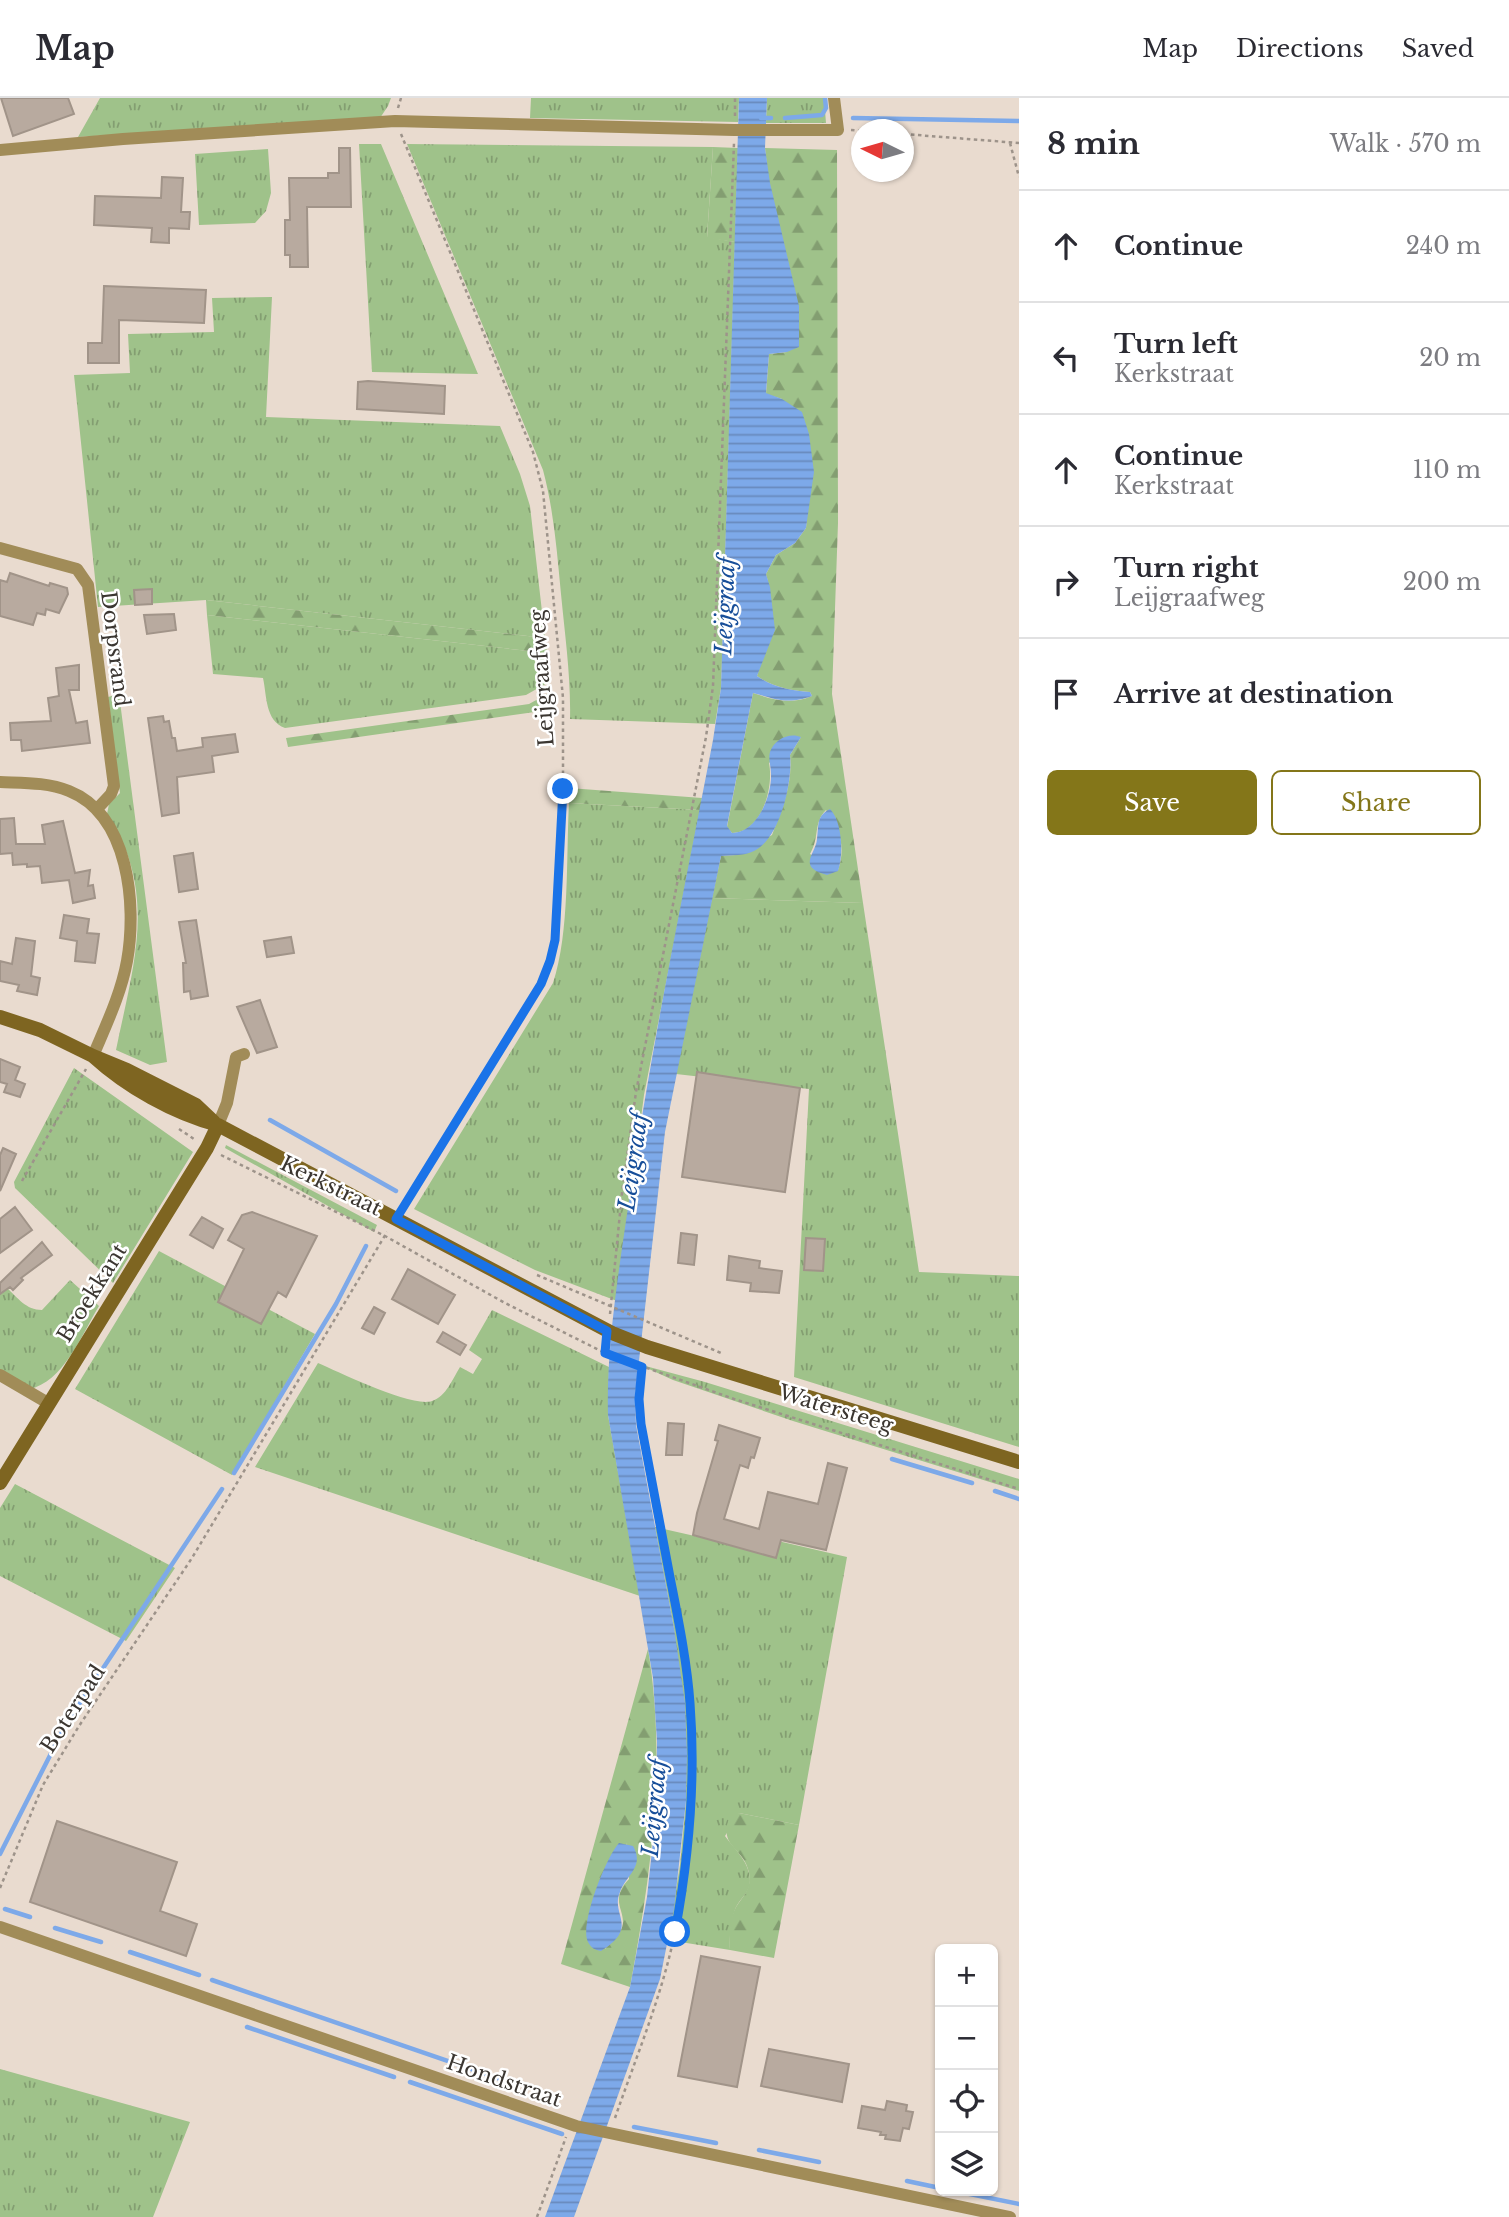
<!DOCTYPE html>
<meta charset="utf-8">
<style>
:root{--surface:#fff;--page:#f7f7f7;--text:#2b2b33;--muted:#7c7c81;--line:#e1e1e2;--accent:#847619}
body{margin:0;font-family:"Libre Baskerville",serif;background:var(--page);color:var(--text)}
.controls{position:absolute;right:21px;bottom:21px;display:grid;overflow:hidden;border-radius:10px;box-shadow:0 2px 5px #0004}
.controls button{width:63px;height:63px;display:grid;place-items:center;padding:0;border:0;border-bottom:2px solid var(--line);background:var(--surface);color:var(--text);font:35px sans-serif}
.compass{position:absolute;left:851px;top:21px;width:63px;height:63px;border-radius:50%;background:var(--surface);box-shadow:0 2px 5px #0004;rotate:275deg}
.stop{position:absolute;width:21px;height:21px;margin:-16px;border:5px solid #1a73e8;border-radius:50%;background:#fff}
.stop.end{background:#1a73e8;border-color:#fff;box-shadow:0 2px 7px #0008}
.list{margin:0;padding:0;list-style:none}
h2{display:flex;justify-content:space-between;align-items:center;height:91px;margin:0;padding:0 28px;font-size:30px}
h2 small{font-size:23px;font-weight:400;color:var(--muted)}
.list li{display:grid;grid-template-columns:46px 1fr auto;gap:21px;align-items:center;box-sizing:border-box;height:112px;padding:0 28px;border-top:2px solid var(--line)}
.list b{display:block;font-size:26px;white-space:nowrap}
.list p{margin:0;font-size:23px;white-space:nowrap;color:var(--muted)}
.list em{font-size:23px;font-style:normal;color:var(--muted)}
.actions{display:flex;gap:14px;padding:21px 28px}
.actions a{flex:1;padding:16px 0;border:2px solid var(--accent);border-radius:10px;text-align:center;font-size:24px;color:var(--accent)}
.actions .main{background:var(--accent);color:#fff}
.icon{flex:none;width:38px;height:38px;fill:none;stroke:currentColor;stroke-width:2;stroke-linecap:round;stroke-linejoin:round}
.map{position:relative;flex:none;width:1019px;height:2119px;overflow:hidden}
header{display:flex;align-items:center;gap:42px;box-sizing:border-box;height:98px;padding:0 35px;background:var(--surface);border-bottom:2px solid var(--line)}
header strong{font-size:33px}
nav{display:flex;gap:38px;margin-inline-start:auto;font-size:24px}
main{display:flex}
aside{flex:1;background:var(--surface)}
.map>svg:first-child{display:block}
.grass{fill:url(#grass-tufts)}
.forest{fill:url(#forest-firs);fill-rule:evenodd}
.water{fill:url(#water-rules)}
.lines{fill:none;stroke-linecap:round;stroke-linejoin:round}
.stream{stroke:#7da9e9;stroke-width:4.5}
.building{fill:#b8aa9f;stroke:#a19489;stroke-width:2}
.path{stroke:#9d938a;stroke-width:2.5;stroke-dasharray:3.5 3.5;stroke-linecap:butt}
.street{stroke:#a18c58;stroke-width:12}
.secondary{stroke:#7e6521;stroke-width:14}
.route{stroke:#1a73e8;stroke-width:9}
.labels{text-anchor:middle;stroke-width:5;stroke-linejoin:round;paint-order:stroke}
.street-label{font-size:21px;fill:#3b3631;stroke:#fff}
.water-label{font-size:23px;font-style:italic;fill:#174e99;stroke:#fff}
</style>
<header>
<strong>Map</strong>
<nav><a>Map</a><a>Directions</a><a>Saved</a></nav>
</header>
<main>
<div class="map">
<svg width="1019" height="2119" viewBox="0 0 1019 2119">
<defs>
<pattern id="grass-tufts" width="24" height="20" patternUnits="userSpaceOnUse" patternTransform="scale(1.75)"><rect width="24" height="20" fill="#9fc28a"/><path d="M3 7l-1-3M5 7V3M7 7l1-3M15 17l-1-3M17 17v-4M19 17l1-3" fill="none" stroke="#839e71"/></pattern>
<pattern id="forest-firs" width="22" height="20" patternUnits="userSpaceOnUse" patternTransform="scale(1.75)"><rect width="22" height="20" fill="#9fc28a"/><path d="M5 1l3.5 6h-7zM16 11l3.5 6h-7z" fill="#839e71"/></pattern>
<pattern id="water-rules" width="6" height="5" patternUnits="userSpaceOnUse" patternTransform="scale(1.75)"><rect width="6" height="5" fill="#7da9e9"/><path d="M0 2.5h6" fill="none" stroke="#688abd"/></pattern>
</defs>
<rect width="100%" height="100%" fill="#e9dbcf"/>
<!-- grass -->
<path class="grass" d="M 100,0 L 391,0 L 388,8 L 380,20 L 78,39 Z
M 531,0 L 739,0 L 738,24 L 530,20 Z
M 767,0 L 824,0 L 826,25 L 766,25 Z
M 359,46 L 381,46 L 478,276 L 372,274 Z
M 407,46 L 713,49 L 707,139 L 735,144 L 723,529 L 721,590 L 715,626 L 570,621 C 571,579 565,538 561,496 C 557,455 554,413 543,372 Z
M 268,51 L 271,95 L 266,113 L 255,125 L 199,127 L 195,56 Z
M 272,199 L 266,319 L 500,328 L 520,376 L 530,408 L 545,540 L 206,502 L 98,509 L 74,277 L 130,275 L 128,236 L 214,234 L 212,200 Z
M 207,517 L 547,555 L 549,584 L 526,597 L 285,630 C 265,623 267,598 263,580 L 213,576 Z
M 119,596 L 167,964 L 150,967 L 116,952 C 133,868 159,795 107,716 L 109,706 L 120,695 L 108,599 Z
M 569,705 L 700,712 L 644,997 L 617,1203 L 535,1172 L 414,1111 L 553,885 C 570,834 566,759 569,705 Z
M 712,800 L 863,805 L 919,1174 L 1019,1178 L 1019,1349 L 794,1279 L 809,991 L 676,976 Z
M 74,970 L 193,1054 L 113,1185 L 15,1090 L 14,1084 Z
M 226,1047 L 377,1127 L 374,1134 L 225,1050 Z
M 159,1153 L 315,1236 L 232,1377 L 75,1291 Z
M 70,1182 L 99,1208 C 82,1236 63,1285 29,1291 L 0,1274 L 0,1195 L 6,1189 C 18,1200 26,1212 42,1212 Z
M 492,1212 L 609,1269 L 608,1317 L 640,1498 L 255,1369 L 318,1265 C 339,1274 412,1310 432,1303 C 446,1299 453,1280 460,1269 L 473,1276 L 482,1261 L 469,1252 Z
M 638,1266 L 705,1284 L 1019,1381 L 1019,1393 L 793,1323 L 673,1282 Z
M 15,1386 L 175,1470 L 126,1543 L 0,1478 L 0,1410 Z
M 655,1429 L 761,1453 L 765,1440 L 847,1459 L 799,1727 L 739,1715 L 725,1738 C 733,1749 746,1761 749,1775 C 753,1793 743,1796 736,1809 C 731,1821 729,1839 730,1852 L 668,1842 L 680,1767 L 686,1703 L 674,1530 Z
M 0,1971 L 190,2024 L 153,2119 L 0,2119 Z"/>
<!-- forest -->
<path class="forest" d="M 713,49 L 738,50 L 735,144 L 707,140 Z
M 765,50 L 837,52 L 838,425 L 832,596 L 863,805 L 712,800 L 721,758 L 736,757 L 772,737 C 782,711 793,686 790,657 L 801,639 L 769,665 C 774,689 762,735 732,735 L 727,729 L 753,595 C 774,602 791,607 812,598 L 810,594 C 792,593 772,589 757,578 C 766,551 775,504 766,476 L 776,457 L 795,445 L 806,430 L 808,407 L 782,301 L 766,296 L 769,256 L 787,254 ZM 826,712 C 840,731 846,749 838,772 L 810,756 C 820,739 813,725 826,712 Z
M 206,502 L 545,540 L 547,555 L 207,517 Z
M 549,595 L 549,612 L 288,649 L 286,640 L 529,606 Z
M 569,690 L 702,700 L 700,712 L 569,705 Z
M 648,1551 C 667,1665 651,1777 630,1889 L 561,1866 ZM 627,1745 L 629,1781 C 606,1805 631,1815 620,1834 C 617,1840 609,1846 605,1851 Z
M 739,1715 L 799,1727 L 774,1860 L 730,1852 C 729,1839 729,1822 736,1809 C 743,1798 752,1791 749,1775 C 744,1748 717,1750 730,1718 Z"/>
<!-- water -->
<path class="water" d="M 739,0 L 767,0 L 765,50 L 770,85 L 799,208 L 799,249 L 787,254 L 769,256 L 766,295 L 782,301 L 802,314 L 809,336 L 814,374 L 806,430 L 795,445 L 776,457 L 766,476 L 770,489 L 775,532 L 757,578 C 772,589 792,593 810,594 L 812,598 C 787,607 777,601 753,595 L 727,728 L 732,735 C 757,735 772,698 771,676 C 771,668 768,661 770,654 C 774,641 790,634 801,639 L 790,657 C 793,683 780,741 754,753 C 745,758 732,757 721,758 L 665,1034 L 635,1298 L 636,1327 L 674,1530 L 685,1605 L 687,1656 L 686,1703 L 674,1811 L 660,1881 L 574,2119 L 545,2119 L 630,1889 L 647,1799 L 656,1715 L 657,1644 L 653,1580 L 608,1317 C 606,1247 620,1165 630,1096 C 652,944 684,793 713,642 L 721,590 Z
M 830,711 C 842,723 844,756 838,773 L 827,777 C 796,769 816,756 817,741 C 819,727 816,718 830,711 Z
M 619,1745 L 633,1748 C 645,1769 626,1777 620,1794 C 610,1817 640,1829 601,1853 C 595,1852 591,1850 588,1844 C 579,1827 606,1759 619,1745 Z"/>
<g class="lines">
<!-- stream -->
<path class="stream" d="M 761,20 L 771,20
M 785,20 L 822,17 L 826,10 L 825,0
M 853,20 L 1019,23
M 270,1022 L 396,1093
M 892,1361 L 972,1385
M 234,1375 L 336,1206 L 366,1148
M 995,1393 L 1019,1401
M 0,1756 L 66,1626 L 222,1391
M 5,1811 L 30,1819
M 55,1830 L 101,1844
M 130,1854 L 199,1877
M 212,1882 L 512,1985
M 247,1929 L 394,1979
M 410,1984 L 562,2036
M 634,2029 L 716,2045
M 759,2052 L 819,2064
M 907,2083 L 940,2090
M 955,2093 L 1019,2106"/>
</g>
<!-- building -->
<path class="building" d="M 1,0 L 68,0 L 74,16 L 13,38 Z
M 339,50 L 350,50 L 351,109 L 307,109 L 308,169 L 290,169 L 290,157 L 285,157 L 285,122 L 290,122 L 289,80 L 328,80 L 328,75 L 339,75 Z
M 162,79 L 183,80 L 181,114 L 190,114 L 189,131 L 169,130 L 169,145 L 151,144 L 152,130 L 94,127 L 95,98 L 161,100 Z
M 104,188 L 206,192 L 204,225 L 119,222 L 119,265 L 88,265 L 88,245 L 102,245 Z
M 368,283 L 445,288 L 444,316 L 357,311 L 358,284 Z
M 10,475 L 49,488 L 50,485 L 67,490 L 68,496 L 59,515 L 46,511 L 45,517 L 37,515 L 33,527 L 0,518 L 0,482 L 7,484 Z
M 152,491 L 152,506 L 135,507 L 134,492 Z
M 174,516 L 176,532 L 147,536 L 144,517 Z
M 79,567 L 79,592 L 69,592 L 76,625 L 87,623 L 90,645 L 22,653 L 21,642 L 11,642 L 10,625 L 51,623 L 48,600 L 59,598 L 56,570 Z
M 163,618 L 164,624 L 169,623 L 172,640 L 175,640 L 177,653 L 203,649 L 202,640 L 235,636 L 238,654 L 212,658 L 214,674 L 177,679 L 179,715 L 162,718 L 148,620 Z
M 14,720 L 16,746 L 45,746 L 42,727 L 63,723 L 75,775 L 90,772 L 88,788 L 93,787 L 95,800 L 73,805 L 69,782 L 42,785 L 40,768 L 27,769 L 27,766 L 13,767 L 12,755 L 0,756 L 0,721 Z
M 193,755 L 198,791 L 179,794 L 174,758 Z
M 64,817 L 89,821 L 87,835 L 99,836 L 95,865 L 75,863 L 77,843 L 60,840 Z
M 196,822 L 208,898 L 191,901 L 190,893 L 184,894 L 183,865 L 186,865 L 179,824 Z
M 291,839 L 294,855 L 267,859 L 264,843 Z
M 16,840 L 35,843 L 31,878 L 40,880 L 37,897 L 17,893 L 19,887 L 0,883 L 0,863 L 12,866 Z
M 260,902 L 277,949 L 257,955 L 237,909 Z
M 0,961 L 20,969 L 15,982 L 25,986 L 20,999 L 4,994 L 7,986 L 0,984 Z
M 697,974 L 800,990 L 785,1094 L 682,1079 Z
M 3,1050 L 16,1056 L 0,1093 L 0,1057 Z
M 15,1109 L 32,1132 L 0,1155 L 0,1121 Z
M 252,1114 L 317,1138 L 286,1199 L 278,1194 L 261,1226 L 218,1204 L 244,1151 L 228,1142 L 242,1117 Z
M 202,1119 L 223,1131 L 213,1150 L 190,1137 Z
M 681,1135 L 697,1137 L 694,1167 L 678,1165 Z
M 806,1140 L 825,1141 L 823,1173 L 804,1172 Z
M 42,1144 L 52,1157 L 21,1180 L 23,1182 L 13,1192 L 10,1189 L 0,1196 L 0,1185 Z
M 729,1158 L 760,1163 L 759,1170 L 782,1173 L 779,1195 L 750,1193 L 751,1185 L 727,1182 Z
M 408,1171 L 455,1197 L 438,1226 L 392,1201 Z
M 374,1209 L 385,1215 L 374,1236 L 362,1230 Z
M 443,1234 L 466,1247 L 460,1257 L 437,1244 Z
M 668,1325 L 684,1326 L 682,1357 L 666,1357 Z
M 719,1327 L 760,1340 L 754,1360 L 751,1359 L 748,1370 L 740,1367 L 724,1421 L 759,1431 L 768,1394 L 818,1406 L 828,1365 L 847,1370 L 826,1452 L 781,1442 L 776,1460 L 693,1437 L 697,1415 L 718,1343 L 715,1342 Z
M 57,1723 L 177,1764 L 160,1813 L 197,1826 L 186,1858 L 30,1804 Z
M 701,1858 L 760,1869 L 737,1989 L 678,1978 Z
M 769,1951 L 849,1966 L 842,2004 L 761,1988 Z
M 887,2003 L 907,2007 L 906,2013 L 913,2014 L 909,2031 L 903,2030 L 900,2043 L 885,2041 L 886,2037 L 880,2037 L 881,2034 L 858,2030 L 862,2008 L 885,2012 Z"/>
<g class="lines">
<!-- path -->
<path class="path" d="M 398,10 L 401,0
M 735,18 L 735,0
M 851,32 L 862,33
M 401,36 L 533,354 L 543,393 L 563,600 L 563,691 L 555,842 L 550,863 L 541,886 L 404,1108
M 904,36 L 1019,45
M 1010,45 L 1019,79
M 179,1031 L 194,1041
M 221,1057 L 385,1138 L 505,1205 L 605,1255 L 734,1301 L 1019,1391
M 22,1083 L 86,971
M 537,1177 L 721,1255
M 610,1216 L 622,1095 L 636,994 L 706,639 L 713,588 L 734,45
M 0,1790 L 43,1687 L 79,1628 L 192,1460 L 387,1134
M 615,2020 C 636,1959 662,1898 675,1834 C 691,1760 697,1679 690,1603 C 681,1510 658,1418 641,1326 L 639,1301 L 642,1269
M 537,2119 L 566,2039"/>
<!-- street -->
<path class="street" d="M 0,52 L 123,41 L 395,23 L 734,32 L 838,32 L 834,0
M 0,450 L 77,471 L 88,487 L 114,688 L 111,696 L 97,711
M 0,684 C 23,685 47,684 69,693 C 129,717 137,807 127,863 C 121,896 106,927 93,958
M 218,1027 L 227,1005 L 236,959 L 244,956
M 0,1277 L 48,1305
M 0,1829 L 576,2028 L 1010,2119"/>
<!-- secondary -->
<path class="secondary" d="M 0,919 L 40,932 L 93,958 L 127,972 L 196,1007 L 214,1024
M 93,958 C 127,989 173,1015 218,1027 L 612,1235 L 647,1249 L 1019,1364
M 0,1385 L 207,1050 L 218,1027"/>
</g>
<g class="lines">
<!-- route -->
<path class="route" d="M 563,691 L 555,842 L 550,863 L 541,886 L 396,1121 L 607,1233 L 605,1255 L 642,1269 L 639,1301 L 641,1326 C 651,1377 660,1428 670,1479 C 678,1520 687,1563 690,1605 C 696,1682 689,1759 675,1834"/>
</g>
<g class="labels">
<!-- street labels -->
<g class="street-label">
<text transform="translate(115 551) rotate(83)" y="7">Dorpsrand</text>
<text transform="translate(542 580) rotate(-94)" y="7">Leijgraafweg</text>
<text transform="translate(331 1088) rotate(26)" y="7">Kerkstraat</text>
<text transform="translate(92 1195) rotate(-58)" y="7">Broekkant</text>
<text transform="translate(836 1311) rotate(17)" y="7">Watersteeg</text>
<text transform="translate(73 1611) rotate(-57)" y="7">Boterpad</text>
<text transform="translate(504 1983) rotate(19)" y="7">Hondstraat</text>
</g>
<!-- water labels -->
<g class="water-label">
<text transform="translate(725 508) rotate(-88)" y="8">Leijgraaf</text>
<text transform="translate(633 1064) rotate(-82)" y="8">Leijgraaf</text>
<text transform="translate(654 1710) rotate(-85)" y="8">Leijgraaf</text>
</g>
</g>
</svg>
<div class="controls">
<button>+</button>
<button>−</button>
<button><svg class="icon" aria-label="locate" viewBox="0 0 24 24"><circle cx="12" cy="12" r="6"/><path d="M12 2v4M12 18v4M2 12h4M18 12h4"/></svg></button>
<button><svg class="icon" aria-label="layers" viewBox="0 0 24 24"><path d="M12 4l9 5-9 5-9-5zM3 14l9 5 9-5"/></svg></button>
</div>
<svg class="compass" viewBox="-18 -18 36 36"><path d="M0-13l5 13h-10z" fill="#e53935"/><path d="M0 13l5-13h-10z" fill="#7c7c81"/></svg>
<div class="stop" style="left:675px;top:1834px"></div>
<div class="stop end" style="left:563px;top:691px"></div>
</div>
<aside>
<h2>8 min<small>Walk · 570 m</small></h2>
<ul class="list">
<li><svg class="icon" aria-label="ahead" viewBox="0 0 24 24"><path d="M12 20V5M6 11l6-6 6 6"/></svg><div><b>Continue</b></div><em>240 m</em></li>
<li><svg class="icon" aria-label="left" viewBox="0 0 24 24"><path d="M17 20v-9H6M10 6l-5 5 5 5"/></svg><div><b>Turn left</b><p>Kerkstraat</p></div><em>20 m</em></li>
<li><svg class="icon" aria-label="ahead" viewBox="0 0 24 24"><path d="M12 20V5M6 11l6-6 6 6"/></svg><div><b>Continue</b><p>Kerkstraat</p></div><em>110 m</em></li>
<li><svg class="icon" aria-label="right" viewBox="0 0 24 24"><path d="M7 20v-9h11M14 6l5 5-5 5"/></svg><div><b>Turn right</b><p>Leijgraafweg</p></div><em>200 m</em></li>
<li><svg class="icon" aria-label="arrive" viewBox="0 0 24 24"><path d="M6 21V4h12l-3 4 3 4H6"/></svg><div><b>Arrive at destination</b></div></li>
</ul>
<div class="actions"><a class="main">Save</a><a>Share</a></div>
</aside>
</main>
